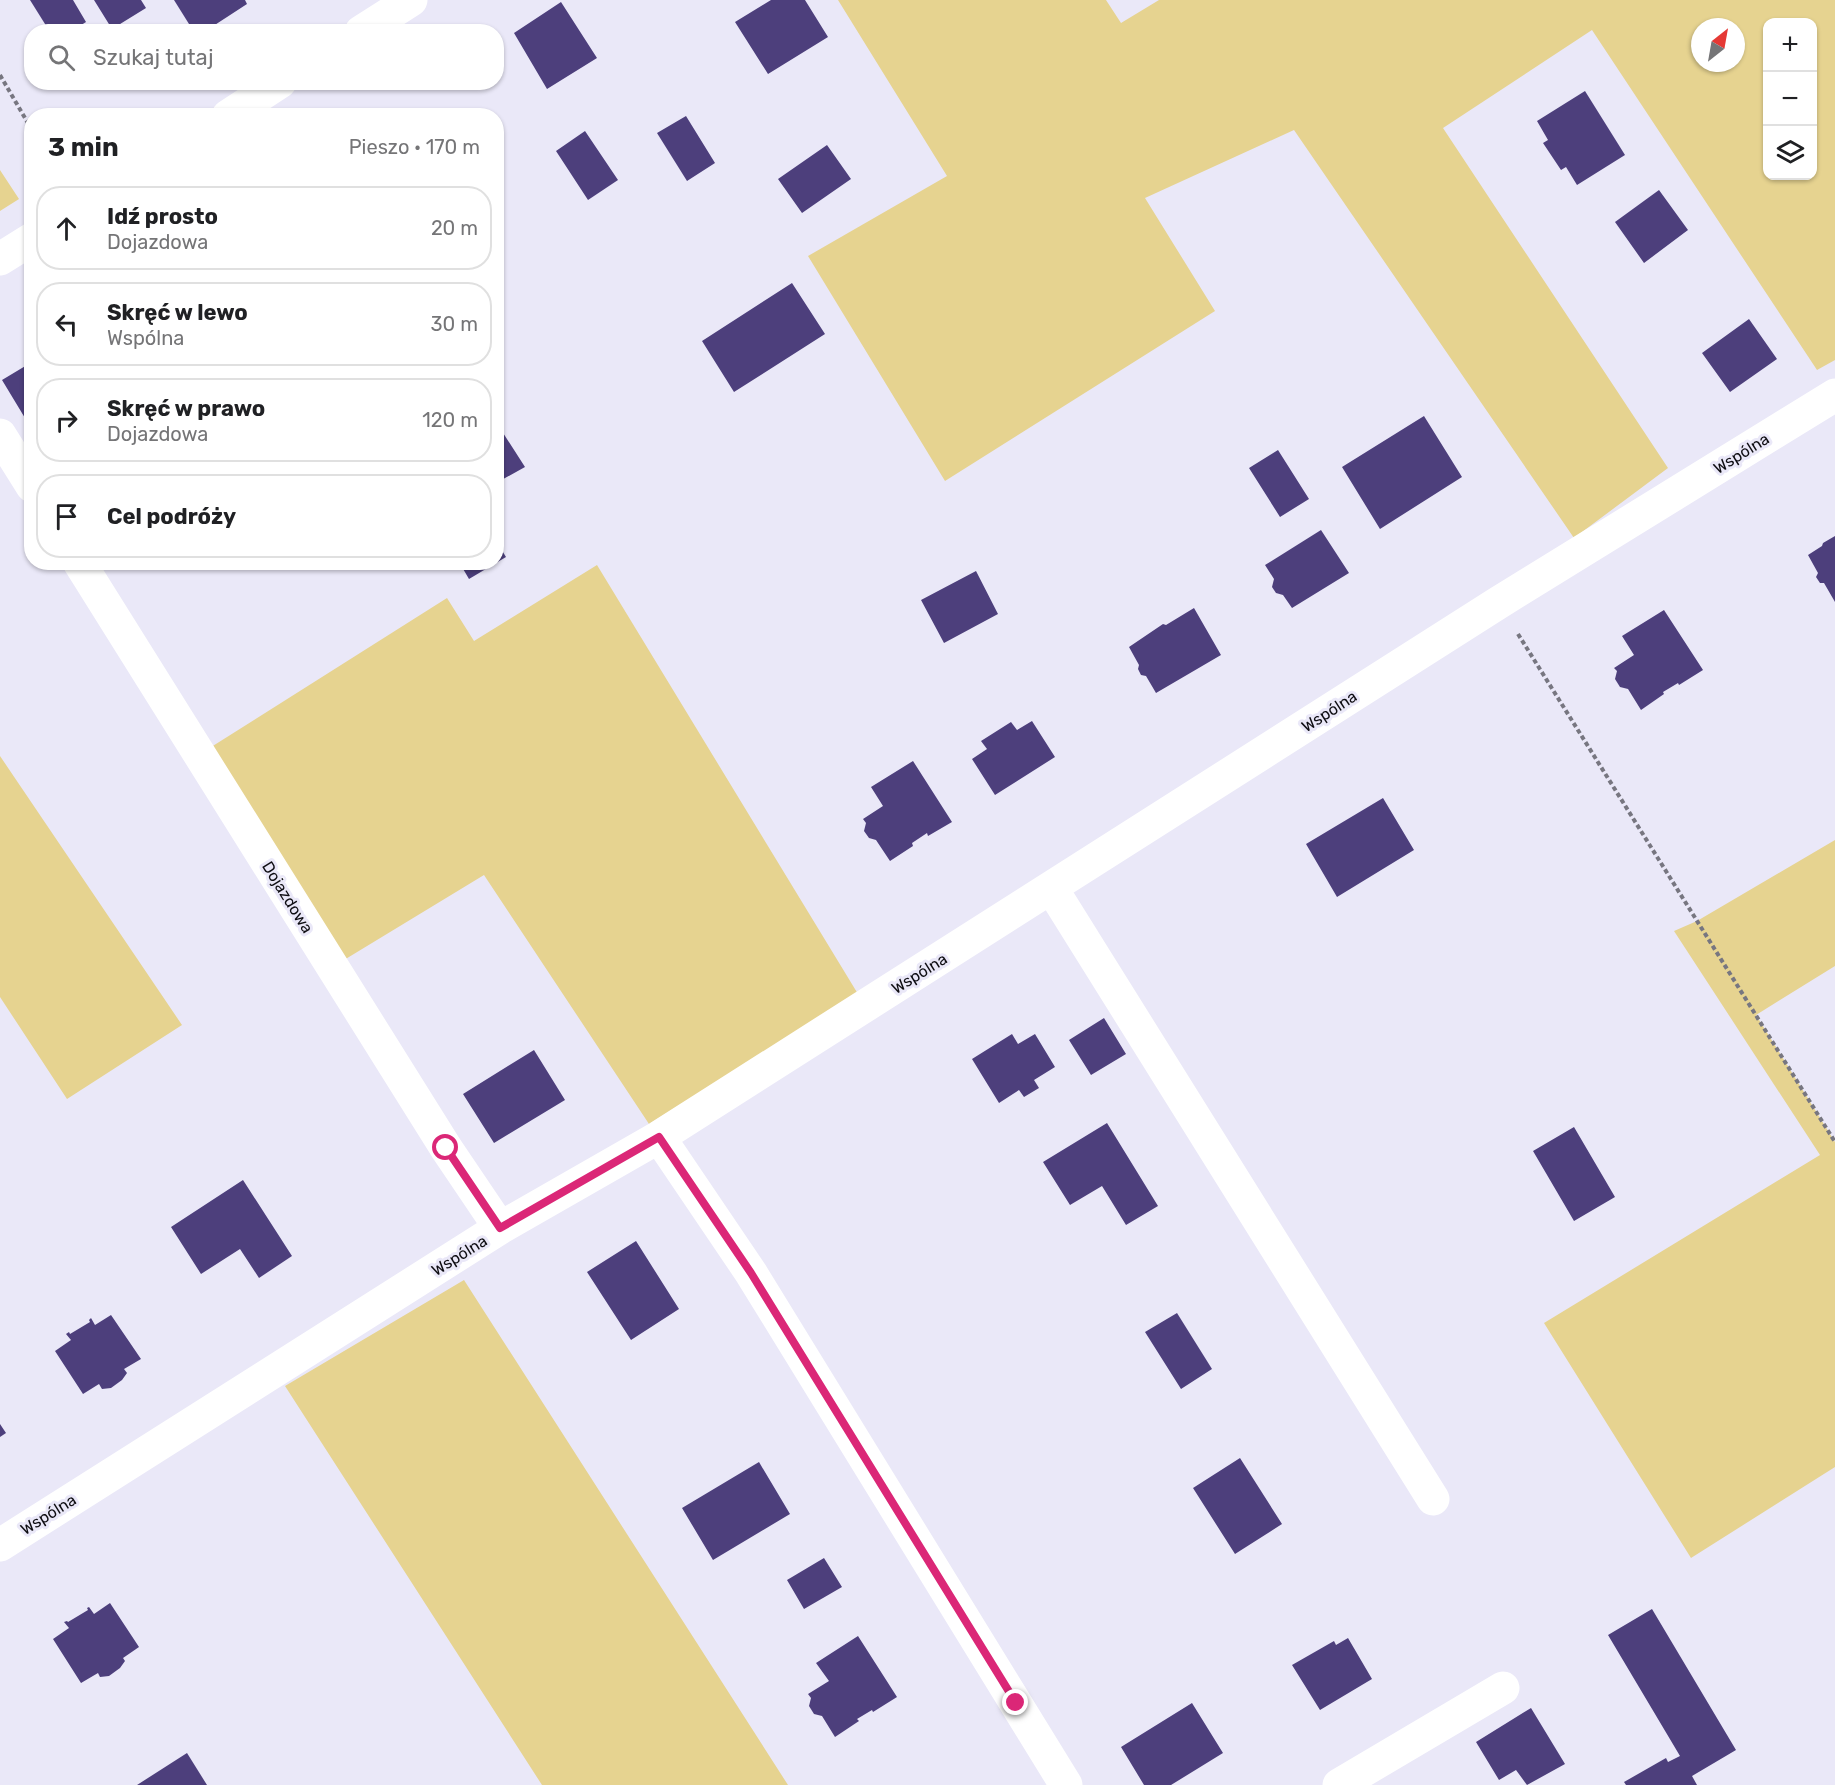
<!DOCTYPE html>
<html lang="pl">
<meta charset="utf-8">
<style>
:root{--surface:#fff;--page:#f6f6f6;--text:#202124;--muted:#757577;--line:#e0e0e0}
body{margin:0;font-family:Rubik,sans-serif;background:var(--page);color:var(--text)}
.controls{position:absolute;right:18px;top:18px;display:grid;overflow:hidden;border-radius:12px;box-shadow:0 2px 4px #0004}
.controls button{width:54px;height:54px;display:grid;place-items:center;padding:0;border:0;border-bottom:2px solid var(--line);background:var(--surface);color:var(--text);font:30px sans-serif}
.compass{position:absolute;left:1691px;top:18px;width:54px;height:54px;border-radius:50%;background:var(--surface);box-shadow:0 2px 4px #0004;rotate:31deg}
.stop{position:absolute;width:18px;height:18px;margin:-14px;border:4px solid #db2777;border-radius:50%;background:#fff}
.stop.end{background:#db2777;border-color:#fff;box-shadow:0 2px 6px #0008}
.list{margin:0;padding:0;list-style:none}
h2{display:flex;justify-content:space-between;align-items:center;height:78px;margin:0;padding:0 24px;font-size:26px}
h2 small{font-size:20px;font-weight:400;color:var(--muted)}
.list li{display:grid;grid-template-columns:39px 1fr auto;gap:18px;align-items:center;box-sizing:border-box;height:84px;margin:0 12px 12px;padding:0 12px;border:2px solid var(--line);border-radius:24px}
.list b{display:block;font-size:22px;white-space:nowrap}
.list p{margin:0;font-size:20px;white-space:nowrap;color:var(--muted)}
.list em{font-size:20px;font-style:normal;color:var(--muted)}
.icon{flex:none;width:33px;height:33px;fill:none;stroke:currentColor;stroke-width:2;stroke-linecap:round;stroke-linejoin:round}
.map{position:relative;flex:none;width:1835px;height:1785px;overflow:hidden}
.search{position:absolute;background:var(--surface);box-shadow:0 2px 4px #0004;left:24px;top:24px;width:480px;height:66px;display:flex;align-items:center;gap:15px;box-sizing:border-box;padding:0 21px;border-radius:24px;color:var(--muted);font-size:22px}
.panel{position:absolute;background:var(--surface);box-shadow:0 2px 4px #0004;left:24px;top:108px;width:480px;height:462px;border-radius:24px}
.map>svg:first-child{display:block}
.green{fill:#e6d390;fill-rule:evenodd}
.building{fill:#4d3f7c}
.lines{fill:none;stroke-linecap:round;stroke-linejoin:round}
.path{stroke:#777680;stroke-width:4;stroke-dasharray:4.5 3;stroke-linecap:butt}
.minor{stroke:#fff;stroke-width:33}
.route{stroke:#db2777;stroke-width:8}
.labels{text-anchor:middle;stroke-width:6;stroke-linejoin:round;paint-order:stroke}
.street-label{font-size:16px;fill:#0e0d12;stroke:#eae8f8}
</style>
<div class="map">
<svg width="1835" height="1785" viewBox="0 0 1835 1785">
<rect width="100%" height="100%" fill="#eae8f8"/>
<!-- green -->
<path class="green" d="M 838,0 L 1106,0 L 1121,23 L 1159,0 L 1835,0 L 1835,360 L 1817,370 L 1592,30 L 1443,128 L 1668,468 L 1574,538 L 1294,130 L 1145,198 L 1215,311 L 945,481 L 808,256 L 947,176 ZM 1768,22 L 1812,22 L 1812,176 L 1768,176 ZM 1700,27 L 1736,27 L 1736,63 L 1700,63 Z
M 0,170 L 19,199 L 0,211 Z
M 597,565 L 858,994 L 649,1124 L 484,875 L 344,960 L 208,749 L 447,598 L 474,641 Z
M 0,756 L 182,1025 L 67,1099 L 0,997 Z
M 1835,840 L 1835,966 L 1756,1015 L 1835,1142 L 1835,1467 L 1691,1558 L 1544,1323 L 1820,1155 L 1674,931 L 1697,921 Z
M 464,1280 L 788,1785 L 542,1785 L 285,1386 Z"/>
<!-- building -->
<path class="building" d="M 30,0 L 73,0 L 86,22 L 70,32 L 50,32 Z
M 94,0 L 141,0 L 146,8 L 112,29 Z
M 174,0 L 245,0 L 247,4 L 204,32 L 194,32 Z
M 771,0 L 805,0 L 828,37 L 768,74 L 735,22 Z
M 561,2 L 597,58 L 547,89 L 514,33 Z
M 1585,91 L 1625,155 L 1577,185 L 1566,167 L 1561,170 L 1543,143 L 1548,140 L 1537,121 Z
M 686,116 L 715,163 L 687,181 L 657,133 Z
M 585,131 L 618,180 L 588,200 L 556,151 Z
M 827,145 L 851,179 L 802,213 L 778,179 Z
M 1659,190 L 1688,230 L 1644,263 L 1615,222 Z
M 792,283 L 825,334 L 734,392 L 702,341 Z
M 1749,319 L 1777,359 L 1730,392 L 1702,353 Z
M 32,362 L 32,421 L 28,423 L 2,380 Z
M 1424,416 L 1462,477 L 1380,529 L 1342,467 Z
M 496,422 L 525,467 L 496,483 Z
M 1278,450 L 1309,499 L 1280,517 L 1249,468 Z
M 1321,530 L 1349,573 L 1292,608 L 1283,595 L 1276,593 L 1272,587 L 1274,579 L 1265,565 Z
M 1835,536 L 1835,602 L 1824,583 L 1820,583 L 1816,577 L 1818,573 L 1808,555 L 1822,546 L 1823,543 Z
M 496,541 L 506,557 L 469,579 L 459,562 L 496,562 Z
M 976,571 L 998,614 L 944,643 L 921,600 Z
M 1194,608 L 1221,655 L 1156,693 L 1146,676 L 1141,675 L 1138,669 L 1139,665 L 1129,647 L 1163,624 L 1166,625 Z
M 1664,610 L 1703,670 L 1679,685 L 1678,683 L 1663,692 L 1664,694 L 1641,710 L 1628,689 L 1620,687 L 1615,679 L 1617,671 L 1614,668 L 1634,655 L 1622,636 Z
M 1032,721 L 1055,757 L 995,795 L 972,759 L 987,749 L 981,741 L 1011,722 L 1017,730 Z
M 913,761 L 952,822 L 928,836 L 927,833 L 912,843 L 913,846 L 890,861 L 876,840 L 869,838 L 864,831 L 866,823 L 863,819 L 883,806 L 871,787 Z
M 1383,798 L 1414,850 L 1337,897 L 1306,844 Z
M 1104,1018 L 1126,1054 L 1091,1075 L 1069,1040 Z
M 1012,1034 L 1018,1044 L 1035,1034 L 1055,1067 L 1034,1080 L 1039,1088 L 1024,1097 L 1019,1090 L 999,1103 L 972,1059 Z
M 534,1050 L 565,1100 L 494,1143 L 463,1094 Z
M 1107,1123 L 1158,1206 L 1126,1225 L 1102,1186 L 1070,1205 L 1043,1162 Z
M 1574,1127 L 1615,1197 L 1574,1221 L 1533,1151 Z
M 243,1180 L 292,1256 L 259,1278 L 240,1249 L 201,1274 L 171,1227 Z
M 636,1241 L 679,1309 L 631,1340 L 587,1272 Z
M 1177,1313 L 1212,1369 L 1181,1389 L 1145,1332 Z
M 111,1315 L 141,1359 L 124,1369 L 127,1373 L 122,1380 L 111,1388 L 102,1389 L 99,1384 L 83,1394 L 55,1351 L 71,1340 L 66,1334 L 69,1332 L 70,1334 L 90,1322 L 89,1320 L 91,1318 L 95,1325 Z
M 0,1424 L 6,1433 L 0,1437 Z
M 1240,1458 L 1282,1524 L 1235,1554 L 1193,1488 Z
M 759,1462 L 790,1514 L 713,1560 L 682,1508 Z
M 824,1558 L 842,1587 L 804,1609 L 787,1580 Z
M 110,1603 L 139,1647 L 123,1658 L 125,1661 L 120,1668 L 109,1676 L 100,1677 L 98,1673 L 81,1683 L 53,1639 L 69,1628 L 64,1622 L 67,1621 L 68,1622 L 88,1610 L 87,1608 L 89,1607 L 94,1614 Z
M 1652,1609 L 1736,1750 L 1692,1776 L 1697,1785 L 1626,1785 L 1624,1782 L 1666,1758 L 1668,1762 L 1680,1756 L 1608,1635 Z
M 858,1636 L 897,1697 L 873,1712 L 872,1710 L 857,1719 L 859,1721 L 835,1737 L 822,1716 L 814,1714 L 809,1706 L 811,1698 L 808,1694 L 829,1681 L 816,1663 Z
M 1348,1638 L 1372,1679 L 1320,1710 L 1292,1665 L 1334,1641 L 1336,1645 Z
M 1192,1703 L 1223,1753 L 1171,1785 L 1144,1785 L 1121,1747 Z
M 1531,1708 L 1565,1764 L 1527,1785 L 1516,1770 L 1499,1780 L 1476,1742 Z
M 187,1753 L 207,1785 L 137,1785 Z"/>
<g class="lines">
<!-- path -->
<path class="path" d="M 0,75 L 32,130
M 1518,634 L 1835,1142"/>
<!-- minor -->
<path class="minor" d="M 361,32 L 411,0
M 228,116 L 280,82
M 0,259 L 32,239
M 0,435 L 32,486
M 79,562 L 446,1148 L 500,1228
M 1052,889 L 1433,1499
M 659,1137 L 751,1273 L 1066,1785
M 0,1545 L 500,1228 L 659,1137 L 1498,603 L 1835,395
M 1339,1785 L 1503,1688"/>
</g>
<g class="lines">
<!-- route -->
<path class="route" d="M 446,1148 L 500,1228 L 659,1137 L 751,1273 L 1016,1703"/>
</g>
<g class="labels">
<!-- street labels -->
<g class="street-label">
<text transform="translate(1741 453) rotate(-32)" y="6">Wspólna</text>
<text transform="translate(1329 711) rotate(-33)" y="6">Wspólna</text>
<text transform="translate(288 897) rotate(58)" y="6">Dojazdowa</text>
<text transform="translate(919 973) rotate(-32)" y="6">Wspólna</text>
<text transform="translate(459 1255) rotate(-32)" y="6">Wspólna</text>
<text transform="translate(48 1514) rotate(-32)" y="6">Wspólna</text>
</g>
</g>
</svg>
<div class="controls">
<button>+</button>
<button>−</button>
<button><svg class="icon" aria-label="layers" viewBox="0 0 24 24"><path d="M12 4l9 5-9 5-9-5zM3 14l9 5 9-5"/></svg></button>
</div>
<svg class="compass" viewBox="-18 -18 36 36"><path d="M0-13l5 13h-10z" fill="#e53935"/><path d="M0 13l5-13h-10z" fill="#757577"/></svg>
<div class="stop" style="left:446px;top:1148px"></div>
<div class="stop end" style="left:1016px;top:1703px"></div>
<div class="search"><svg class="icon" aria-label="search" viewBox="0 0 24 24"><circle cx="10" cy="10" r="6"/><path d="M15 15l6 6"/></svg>Szukaj tutaj</div>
<section class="panel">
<h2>3 min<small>Pieszo · 170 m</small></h2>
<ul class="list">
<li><svg class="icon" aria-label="ahead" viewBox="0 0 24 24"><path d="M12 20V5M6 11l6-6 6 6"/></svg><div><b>Idź prosto</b><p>Dojazdowa</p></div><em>20 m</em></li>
<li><svg class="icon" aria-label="left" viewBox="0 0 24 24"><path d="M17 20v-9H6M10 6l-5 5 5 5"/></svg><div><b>Skręć w lewo</b><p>Wspólna</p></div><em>30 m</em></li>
<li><svg class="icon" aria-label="right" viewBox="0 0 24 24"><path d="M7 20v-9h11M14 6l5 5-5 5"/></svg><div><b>Skręć w prawo</b><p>Dojazdowa</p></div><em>120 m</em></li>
<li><svg class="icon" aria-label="arrive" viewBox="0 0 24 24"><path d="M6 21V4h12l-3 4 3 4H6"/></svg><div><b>Cel podróży</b></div></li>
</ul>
</section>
</div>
